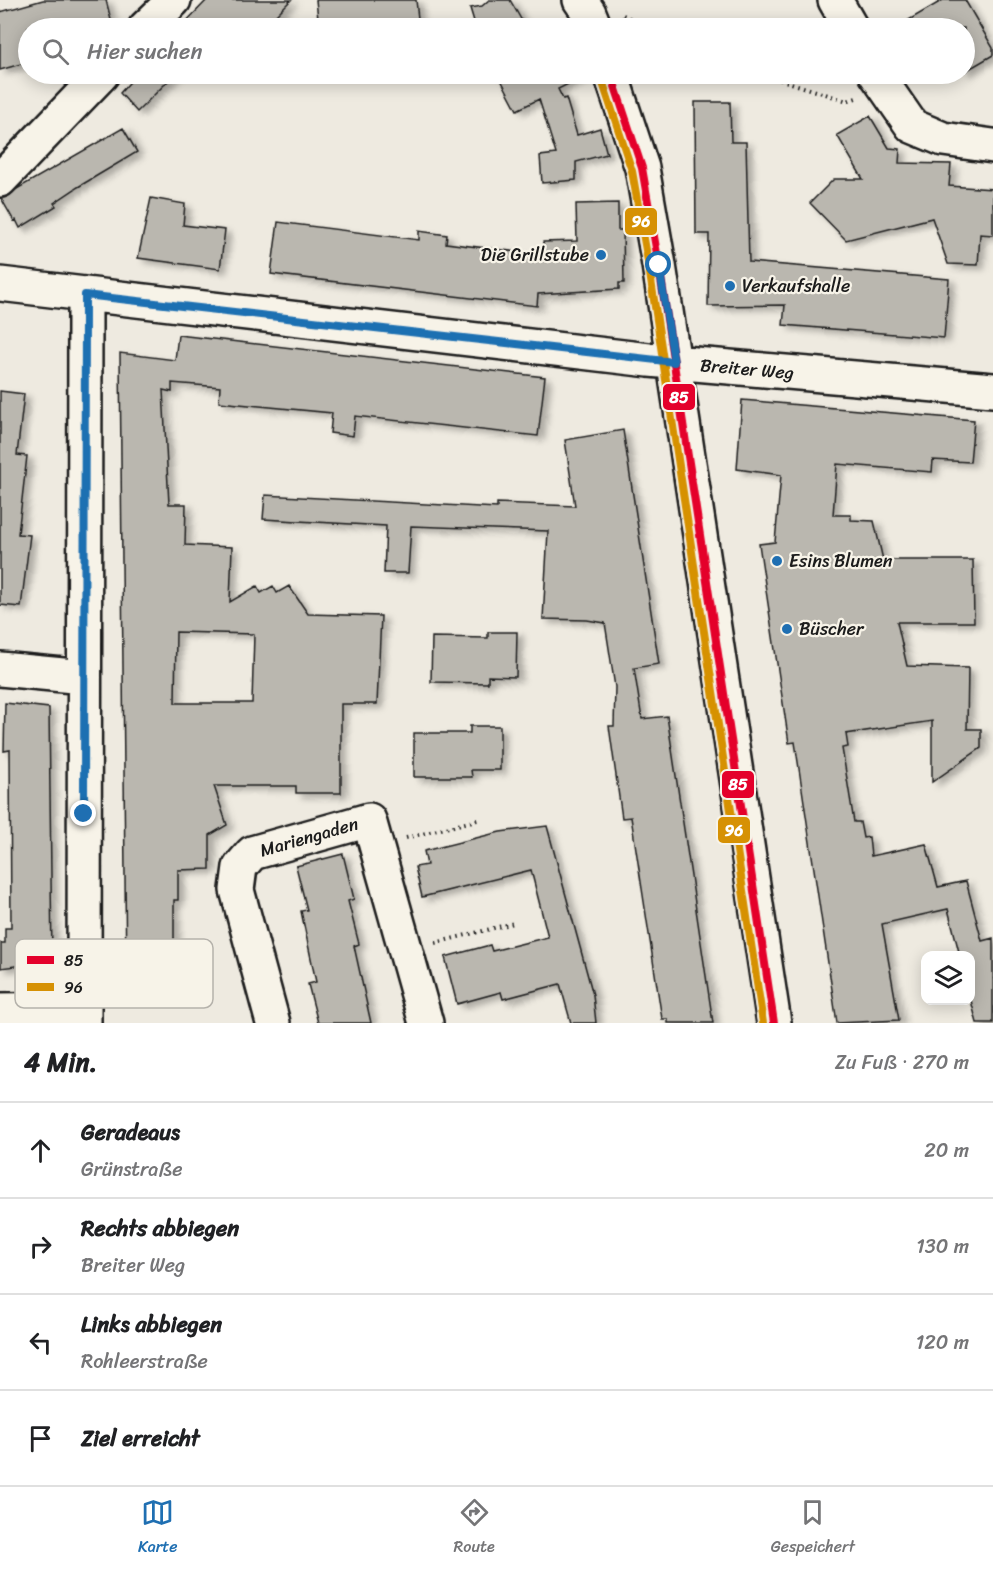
<!DOCTYPE html>
<html lang="de">
<meta charset="utf-8">
<style>
:root{--surface:#fff;--page:#f2f2f2;--text:#202124;--muted:#757577;--line:#e0e0e0;--accent:#1f6fb2}
body{margin:0;font-family:Sriracha,sans-serif;background:var(--page);color:var(--text)}
.controls{position:absolute;right:18px;bottom:18px;display:grid;overflow:hidden;border-radius:12px;box-shadow:0 3px 15px #0003}
.controls button{width:54px;height:54px;display:grid;place-items:center;padding:0;border:0;border-bottom:2px solid var(--line);background:var(--surface);color:var(--text);font:30px sans-serif}
.stop{position:absolute;width:18px;height:18px;margin:-14px;border:4px solid #1f6fb2;border-radius:50%;background:#fff}
.stop.end{background:#1f6fb2;border-color:#fff;box-shadow:0 2px 6px #0008}
.list{margin:0;padding:0;list-style:none}
h2{display:flex;justify-content:space-between;align-items:center;height:78px;margin:0;padding:0 24px;font-size:26px}
h2 small{font-size:20px;font-weight:400;color:var(--muted)}
.list li{display:grid;grid-template-columns:39px 1fr auto;gap:18px;align-items:center;box-sizing:border-box;height:96px;padding:0 24px;border-top:2px solid var(--line)}
.list b{display:block;font-size:22px;white-space:nowrap}
.list p{margin:0;font-size:20px;white-space:nowrap;color:var(--muted)}
.list em{font-size:20px;font-style:normal;color:var(--muted)}
.icon{flex:none;width:33px;height:33px;fill:none;stroke:currentColor;stroke-width:2;stroke-linecap:round;stroke-linejoin:round}
.map{position:relative;flex:none;width:993px;height:1023px;overflow:hidden}
.search{position:absolute;background:var(--surface);box-shadow:0 3px 15px #0003;left:18px;right:18px;top:18px;height:66px;display:flex;align-items:center;gap:15px;box-sizing:border-box;padding:0 21px;border-radius:33px;color:var(--muted);font-size:22px}
.sheet{height:462px;background:var(--surface)}
nav{display:flex;justify-content:space-around;align-items:center;box-sizing:border-box;height:84px;border-top:2px solid var(--line);background:var(--surface);font-size:16px;color:var(--muted)}
nav a{display:grid;justify-items:center;gap:3px}
nav .on{color:var(--accent)}
.map>svg:first-child{display:block}
.building{fill:#bab7af;stroke:#1c1c1c;stroke-width:1.5;fill-rule:evenodd;filter:url(#shadow)}
.lines{fill:none;stroke-linecap:round;stroke-linejoin:round}
.minor-casing{stroke:#1c1c1c;stroke-width:38}
.path{stroke:#1c1c1c;stroke-width:4;stroke-dasharray:1.5 4.5;stroke-linecap:butt}
.minor{stroke:#f7f3e8;stroke-width:33}
.bus-1-casing{stroke:#f7f3e8;stroke-width:12}
.bus-2-casing{stroke:#f7f3e8;stroke-width:12}
.bus-1{stroke:#e4002b;stroke-width:8}
.bus-2{stroke:#d69104;stroke-width:8}
.route{stroke:#1f6fb2;stroke-width:8}
.poi-dot{fill:#1f6fb2;stroke:#f7f3e8;stroke-width:2}
.labels{text-anchor:middle;stroke-width:4.5;stroke-linejoin:round;paint-order:stroke}
.poi-label{font-size:18px;fill:#1c1c1c;stroke:#f7f3e8;text-anchor:start}
.street-label{font-size:18px;fill:#1c1c1c;stroke:#f7f3e8}
.key{fill:#f7f3e8;stroke:#b5b2ab;stroke-width:1.5}
.key-label{font-size:16px;fill:#1c1c1c}
.line-badge{stroke:#f7f3e8;stroke-width:2}
.badge-label{font-size:16px;text-anchor:middle;font-weight:bold;fill:#fff}
</style>
<div class="map">
<svg width="993" height="1023" viewBox="0 0 993 1023">
<defs>
<filter id="shadow"><feDropShadow dx="6" dy="4" stdDeviation="3" flood-color="#0004"/></filter>
</defs>
<rect width="100%" height="100%" fill="#eeeae0"/>
<filter id="ink" filterUnits="userSpaceOnUse"><feTurbulence type="fractalNoise" baseFrequency=".0167" numOctaves="2"/><feDisplacementMap in="SourceGraphic" scale="12" xChannelSelector="R" yChannelSelector="G"/><feConvolveMatrix kernelMatrix="1 2 1 2 8 2 1 2 1" color-interpolation-filters="sRGB"/></filter>
<g filter="url(#ink)">
<!-- building -->
<path class="building" d="M 43,0 L 106,0 L 112,24 L 96,28 L 28,28 L 28,62 L 0,70 L 0,12 Z
M 207,0 L 291,0 L 263,28 L 256,21 L 249,28 L 180,28 Z
M 316,0 L 416,0 L 419,28 L 357,28 L 356,26 L 319,28 Z
M 489,0 L 510,0 L 526,28 L 476,28 L 470,8 L 482,6 Z
M 943,0 L 965,0 L 993,48 L 993,55 L 964,72 L 964,28 L 895,28 Z
M 137,74 L 175,74 L 137,112 L 120,93 Z
M 498,74 L 588,74 L 558,89 L 563,99 L 566,98 L 577,135 L 600,128 L 607,154 L 576,162 L 576,180 L 542,183 L 540,156 L 556,154 L 539,99 L 517,110 Z
M 695,102 L 730,102 L 731,142 L 746,142 L 749,262 L 949,279 L 944,338 L 783,325 L 785,305 L 708,306 L 709,234 L 696,234 Z
M 870,116 L 889,148 L 900,149 L 899,163 L 951,164 L 949,186 L 993,189 L 993,235 L 980,234 L 978,265 L 948,264 L 932,218 L 846,240 L 810,203 L 834,179 L 863,179 L 837,135 Z
M 123,128 L 137,152 L 78,187 L 54,203 L 56,206 L 20,228 L 16,220 L 14,221 L 1,198 Z
M 151,198 L 185,204 L 183,225 L 225,230 L 220,269 L 138,258 Z
M 618,203 L 618,230 L 623,230 L 624,283 L 619,283 L 619,289 L 538,294 L 537,306 L 271,274 L 278,222 L 419,240 L 419,231 L 447,235 L 446,243 L 542,255 L 543,242 L 577,241 L 576,204 Z
M 178,335 L 545,377 L 538,436 L 355,416 L 353,436 L 330,433 L 332,413 L 219,402 L 220,387 L 172,383 L 172,392 L 163,390 L 169,504 L 186,504 L 185,545 L 232,547 L 230,602 L 257,586 L 261,593 L 273,586 L 277,593 L 289,586 L 308,614 L 381,616 L 377,704 L 341,704 L 341,793 L 296,793 L 296,786 L 214,786 L 227,825 L 210,835 L 210,869 L 178,870 L 178,900 L 174,900 L 174,979 L 126,980 L 120,353 L 175,360 ZM 176,632 L 254,634 L 252,703 L 175,703 Z
M 0,391 L 24,394 L 17,455 L 27,456 L 18,534 L 30,535 L 21,607 L 0,605 Z
M 742,400 L 974,420 L 970,462 L 933,460 L 932,472 L 837,464 L 833,515 L 851,515 L 851,520 L 874,521 L 883,560 L 973,560 L 974,622 L 897,622 L 907,666 L 968,668 L 967,729 L 981,729 L 981,748 L 932,782 L 932,721 L 846,734 L 848,747 L 842,748 L 854,822 L 860,822 L 863,838 L 869,837 L 871,856 L 926,844 L 938,887 L 966,881 L 982,941 L 993,938 L 993,1023 L 977,1023 L 970,997 L 970,956 L 960,956 L 948,909 L 882,924 L 899,1020 L 837,1023 L 795,742 L 789,743 L 759,544 L 775,542 L 781,475 L 737,469 Z
M 623,430 L 659,664 L 634,668 L 642,719 L 667,716 L 713,1023 L 668,1023 L 668,1019 L 662,1019 L 631,817 L 622,818 L 609,726 L 614,726 L 615,687 L 605,623 L 587,620 L 543,619 L 548,531 L 411,526 L 408,573 L 384,573 L 386,526 L 263,519 L 265,495 L 497,508 L 497,503 L 575,506 L 565,440 Z
M 488,632 L 517,632 L 516,677 L 488,676 L 488,683 L 431,682 L 432,637 L 488,638 Z
M 5,703 L 49,708 L 52,961 L 1,968 L 1,943 L 5,943 L 5,928 L 11,928 L 10,750 L 4,751 Z
M 470,726 L 500,726 L 500,770 L 471,770 L 472,777 L 414,777 L 414,733 L 470,733 Z
M 547,826 L 593,995 L 596,1023 L 571,1023 L 560,984 L 503,999 L 501,992 L 457,1004 L 445,957 L 490,945 L 492,951 L 548,937 L 531,870 L 422,897 L 415,867 L 427,865 L 424,851 L 500,832 Z
M 343,854 L 354,899 L 348,901 L 359,944 L 354,946 L 371,1023 L 318,1023 L 308,984 L 316,982 L 301,911 L 307,910 L 296,866 Z"/>
<g class="lines">
<!-- minor casing -->
<g class="minor-casing">
<path id="minor" d="M 580,0 L 589,13 L 595,28
M 835,0 L 851,28
M 145,28 L 174,0
M 611,74 L 642,168 L 659,265 L 774,1023
M 876,74 L 912,126 L 943,139 L 993,146
M 0,180 L 102,74
M 0,284 L 649,360 L 993,390
M 0,669 L 84,677
M 0,1010 L 84,1009
M 84,1023 L 85,295
M 273,1023 L 237,890 L 240,867 L 252,853 L 369,820 L 426,1023"/>
</g>
<!-- path -->
<path class="path" d="M 623,15 L 651,28
M 763,74 L 847,101 L 856,98
M 406,838 L 481,819
M 435,943 L 514,923"/>
<!-- minor -->
<use href="#minor" class="minor"/>
<!-- bus-1 casing -->
<g class="bus-1-casing">
<path id="bus-1" d="M 611,74 L 642,168 L 659,265 L 774,1023"/>
</g>
<!-- bus-2 casing -->
<g class="bus-2-casing">
<path id="bus-2" d="M 601,77 L 632,171 L 649,267 L 763,1023"/>
</g>
<!-- bus-1 -->
<use href="#bus-1" class="bus-1"/>
<!-- bus-2 -->
<use href="#bus-2" class="bus-2"/>
</g>
</g>
<g class="lines" filter="url(#ink)">
<!-- route -->
<path class="route" d="M 84,814 L 85,295 L 674,362 L 659,265"/>
</g>
<!-- markers -->
<g class="poi-dot">
<circle cx="601" cy="255" r="6"/>
<circle cx="730" cy="286" r="6"/>
<circle cx="777" cy="561" r="6"/>
<circle cx="787" cy="629" r="6"/>
</g>
<g class="labels">
<!-- poi labels -->
<g class="poi-label">
<text x="589" y="261" text-anchor="end">Die Grillstube</text>
<text x="742" y="292">Verkaufshalle</text>
<text x="789" y="567">Esins Blumen</text>
<text x="799" y="635">Büscher</text>
</g>
<!-- street labels -->
<g class="street-label">
<text transform="translate(747 369) rotate(5)" y="6">Breiter Weg</text>
<text transform="translate(309 837) rotate(-16)" y="6">Mariengaden</text>
</g>
</g>
<!-- legend -->
<rect x="15" y="939" width="198" height="69" rx="9" class="key"/>
<rect x="27" y="956" width="27" height="8" fill="#e4002b"/>
<rect x="27" y="983" width="27" height="8" fill="#d69104"/>
<g class="key-label">
<text x="64" y="966">85</text>
<text x="64" y="993">96</text>
</g>
<g class="line-badge">
<rect x="624" y="207" width="34" height="29" rx="6" fill="#d69104"/>
<rect x="662" y="383" width="34" height="28" rx="6" fill="#e4002b"/>
<rect x="721" y="770" width="34" height="29" rx="6" fill="#e4002b"/>
<rect x="717" y="816" width="34" height="28" rx="6" fill="#d69104"/>
</g>
<g class="badge-label">
<text x="641" y="227">96</text>
<text x="679" y="403">85</text>
<text x="738" y="790">85</text>
<text x="734" y="836">96</text>
</g>
</svg>
<div class="controls">
<button><svg class="icon" aria-label="layers" viewBox="0 0 24 24"><path d="M12 4l9 5-9 5-9-5zM3 14l9 5 9-5"/></svg></button>
</div>
<div class="stop" style="left:659px;top:265px"></div>
<div class="stop end" style="left:84px;top:814px"></div>
<div class="search"><svg class="icon" aria-label="search" viewBox="0 0 24 24"><circle cx="10" cy="10" r="6"/><path d="M15 15l6 6"/></svg>Hier suchen</div>
</div>
<section class="sheet">
<h2>4 Min.<small>Zu Fuß · 270 m</small></h2>
<ul class="list">
<li><svg class="icon" aria-label="ahead" viewBox="0 0 24 24"><path d="M12 20V5M6 11l6-6 6 6"/></svg><div><b>Geradeaus</b><p>Grünstraße</p></div><em>20 m</em></li>
<li><svg class="icon" aria-label="right" viewBox="0 0 24 24"><path d="M7 20v-9h11M14 6l5 5-5 5"/></svg><div><b>Rechts abbiegen</b><p>Breiter Weg</p></div><em>130 m</em></li>
<li><svg class="icon" aria-label="left" viewBox="0 0 24 24"><path d="M17 20v-9H6M10 6l-5 5 5 5"/></svg><div><b>Links abbiegen</b><p>Rohleerstraße</p></div><em>120 m</em></li>
<li><svg class="icon" aria-label="arrive" viewBox="0 0 24 24"><path d="M6 21V4h12l-3 4 3 4H6"/></svg><div><b>Ziel erreicht</b></div></li>
</ul>
</section>
<nav>
<a class="on"><svg class="icon" aria-label="map" viewBox="0 0 24 24"><path d="M3 6l6-2 6 2 6-2v14l-6 2-6-2-6 2zM9 4v14M15 6v14"/></svg>Karte</a>
<a><svg class="icon" aria-label="directions" viewBox="0 0 24 24"><path d="M12 3l9 9-9 9-9-9zM9 14v-3h6M13 9l2 2-2 2"/></svg>Route</a>
<a><svg class="icon" aria-label="saved" viewBox="0 0 24 24"><path d="M7 4h10v16l-5-4-5 4z"/></svg>Gespeichert</a>
</nav>
